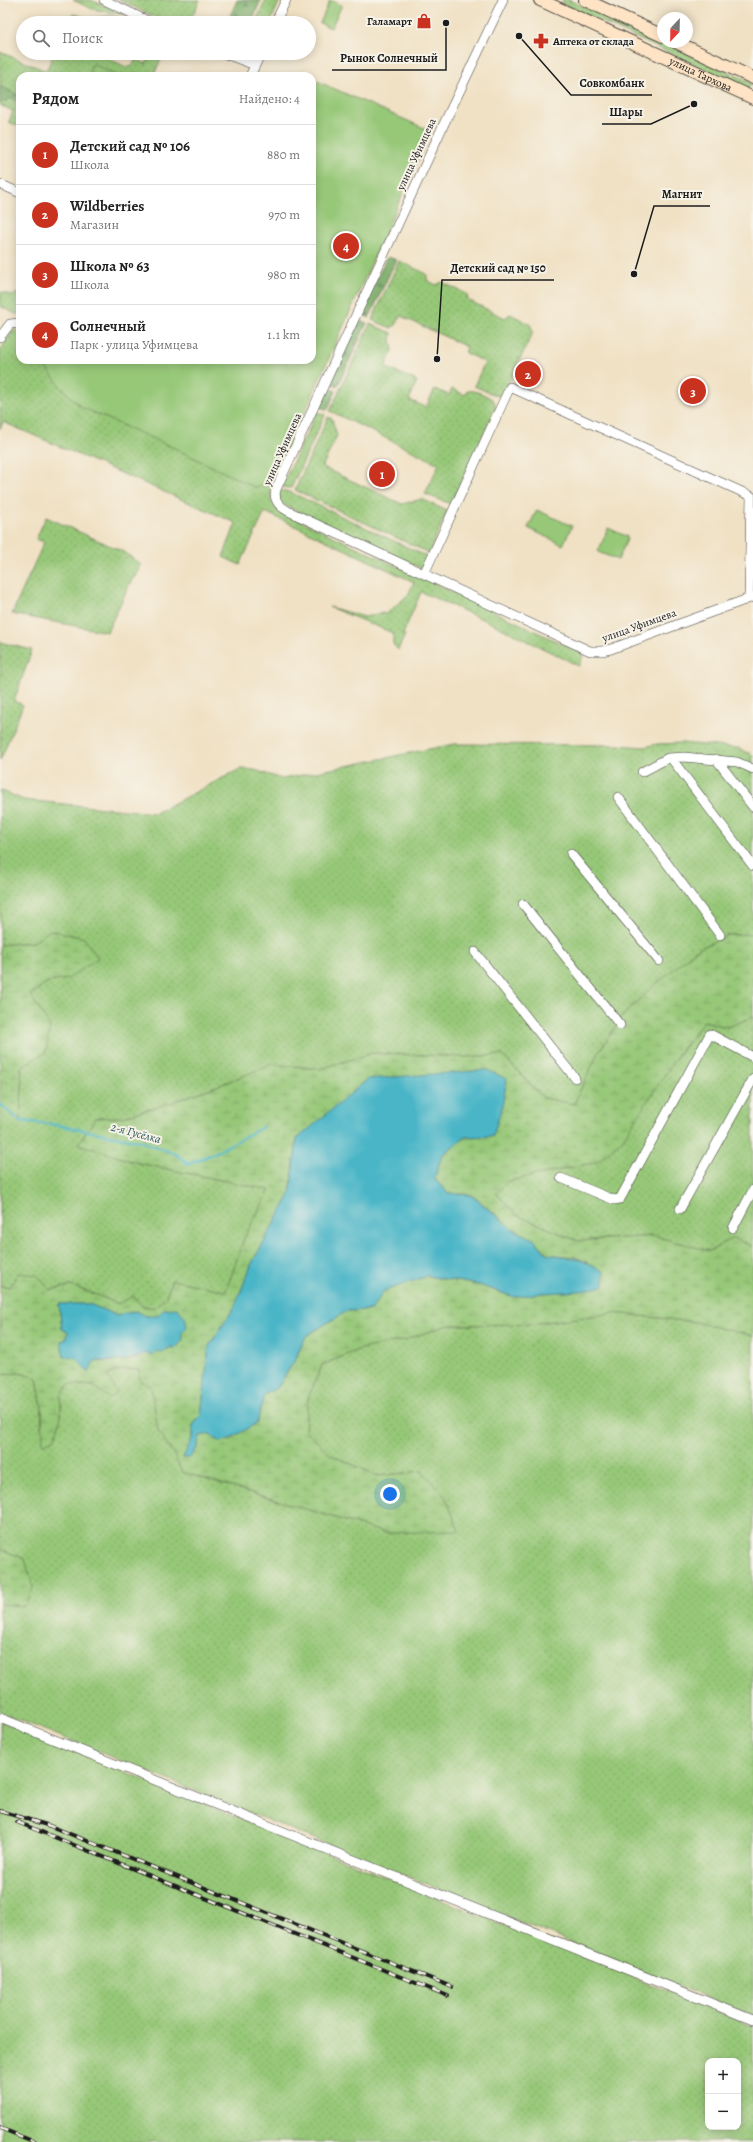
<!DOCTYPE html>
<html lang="ru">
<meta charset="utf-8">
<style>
:root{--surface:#fff;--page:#f6f6f6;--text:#222;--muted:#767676;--line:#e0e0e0;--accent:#c8321e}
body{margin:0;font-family:Alegreya,serif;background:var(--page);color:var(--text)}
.controls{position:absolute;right:12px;bottom:12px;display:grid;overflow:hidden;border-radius:8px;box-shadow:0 2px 10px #0003}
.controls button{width:36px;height:36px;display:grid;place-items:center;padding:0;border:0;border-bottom:1px solid var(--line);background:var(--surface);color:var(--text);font:20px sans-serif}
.compass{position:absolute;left:657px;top:12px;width:36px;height:36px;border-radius:50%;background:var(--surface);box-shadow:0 2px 10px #0003;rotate:202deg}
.you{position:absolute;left:390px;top:1494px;width:14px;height:14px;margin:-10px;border:3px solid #fff;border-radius:50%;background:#1a73e8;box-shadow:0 0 0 6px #1a73e833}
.badge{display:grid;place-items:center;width:26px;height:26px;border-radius:50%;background:var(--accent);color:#fff;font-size:13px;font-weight:700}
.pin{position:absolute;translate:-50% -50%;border:2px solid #fff;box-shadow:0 1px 4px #0006}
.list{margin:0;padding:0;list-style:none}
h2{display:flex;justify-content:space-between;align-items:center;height:52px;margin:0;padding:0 16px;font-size:17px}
h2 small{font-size:13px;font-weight:400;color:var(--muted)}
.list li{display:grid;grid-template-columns:26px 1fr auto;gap:12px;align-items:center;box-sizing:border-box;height:60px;padding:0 16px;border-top:1px solid var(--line)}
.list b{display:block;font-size:15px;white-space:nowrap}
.list p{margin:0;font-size:13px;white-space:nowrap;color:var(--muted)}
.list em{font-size:13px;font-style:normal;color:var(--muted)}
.icon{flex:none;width:22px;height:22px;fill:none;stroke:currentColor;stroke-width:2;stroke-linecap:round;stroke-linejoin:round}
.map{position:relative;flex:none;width:753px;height:2142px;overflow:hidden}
.search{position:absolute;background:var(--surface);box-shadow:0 2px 10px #0003;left:16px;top:16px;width:300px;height:44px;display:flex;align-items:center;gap:10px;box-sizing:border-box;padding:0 14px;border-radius:22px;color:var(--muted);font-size:15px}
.panel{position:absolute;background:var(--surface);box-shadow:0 2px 10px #0003;left:16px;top:72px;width:300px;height:292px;border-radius:12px}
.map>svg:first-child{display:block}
.grass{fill:url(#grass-dots);stroke:#5a724a;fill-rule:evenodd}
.forest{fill:url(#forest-firs);stroke:#4a6442}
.wetland{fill:url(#wetland-marsh);stroke:#5a724a;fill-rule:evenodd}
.park{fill:#97c878;stroke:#5a724a}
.water{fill:#49b5c7;stroke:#326872}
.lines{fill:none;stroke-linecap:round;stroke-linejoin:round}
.stream{stroke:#49b5c7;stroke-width:2.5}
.street-casing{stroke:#3c3a35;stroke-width:10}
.secondary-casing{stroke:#3c3a35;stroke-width:14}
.street{stroke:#fff;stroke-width:9}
.secondary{stroke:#fee4c5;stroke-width:12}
.rail-casing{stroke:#1c1c1c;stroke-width:4}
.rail{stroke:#f7f3e8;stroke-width:2.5;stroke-dasharray:8;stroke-linecap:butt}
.labels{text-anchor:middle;stroke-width:4;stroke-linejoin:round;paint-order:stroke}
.poi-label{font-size:11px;font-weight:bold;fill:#1c1c1c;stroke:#f7f3e8;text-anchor:end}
.street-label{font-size:11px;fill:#1c1c1c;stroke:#f7f3e8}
.water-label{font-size:12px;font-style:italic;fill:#2e5960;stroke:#f7f3e8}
.leader{fill:none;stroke:#1c1c1c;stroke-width:1.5}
.callout-dot{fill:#1c1c1c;stroke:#f7f3e8;stroke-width:1.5}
.callout-label{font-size:12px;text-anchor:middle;font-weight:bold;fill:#1c1c1c;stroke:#f7f3e8;stroke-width:4;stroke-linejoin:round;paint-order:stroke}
</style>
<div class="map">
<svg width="753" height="2142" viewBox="0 0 753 2142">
<defs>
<pattern id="grass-dots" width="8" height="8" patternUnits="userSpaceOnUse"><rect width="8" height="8" fill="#97c878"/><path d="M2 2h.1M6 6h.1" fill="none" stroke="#82ab67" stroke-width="1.8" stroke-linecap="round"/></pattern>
<pattern id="forest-firs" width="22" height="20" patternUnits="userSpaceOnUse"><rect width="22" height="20" fill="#79ac68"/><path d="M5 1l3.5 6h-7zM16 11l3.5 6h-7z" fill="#628b55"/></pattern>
<pattern id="wetland-marsh" width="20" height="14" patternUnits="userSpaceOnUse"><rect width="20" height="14" fill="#97c878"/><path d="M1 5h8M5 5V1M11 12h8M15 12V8" fill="none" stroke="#82ab67"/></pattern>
</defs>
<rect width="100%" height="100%" fill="#f7f3e8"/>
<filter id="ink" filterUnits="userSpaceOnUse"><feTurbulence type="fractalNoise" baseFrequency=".025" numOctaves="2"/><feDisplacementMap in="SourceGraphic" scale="8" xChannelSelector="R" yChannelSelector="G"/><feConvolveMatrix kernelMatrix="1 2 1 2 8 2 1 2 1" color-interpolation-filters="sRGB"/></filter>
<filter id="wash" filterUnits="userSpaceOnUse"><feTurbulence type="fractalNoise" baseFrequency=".012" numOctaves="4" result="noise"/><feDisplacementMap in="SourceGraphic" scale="16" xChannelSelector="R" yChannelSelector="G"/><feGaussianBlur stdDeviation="0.9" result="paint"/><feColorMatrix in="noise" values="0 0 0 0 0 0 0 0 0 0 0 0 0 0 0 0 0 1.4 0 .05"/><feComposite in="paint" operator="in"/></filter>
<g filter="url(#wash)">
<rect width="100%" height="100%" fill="#f0e1c4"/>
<!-- grass -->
<path class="grass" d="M 73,0 L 91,0 L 127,15 L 92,9 Z
M 119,0 L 200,0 L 189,23 L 168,23 Z
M 266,0 L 280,0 L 270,23 L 255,23 Z
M 562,0 L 569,0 L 750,82 L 751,86 L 748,89 L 563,4 Z
M 75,14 C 79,15 83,17 87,18 C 100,19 116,10 126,23 L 115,20 L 113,23 L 68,23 L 71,16 Z
M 0,52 L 44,70 L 47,69 L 54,53 L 97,53 L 126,67 L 131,67 L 136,59 L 146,64 L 151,54 L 161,60 L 155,72 L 151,76 L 134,74 L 132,76 L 20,76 L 20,127 L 9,122 L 13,111 L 0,105 Z
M 399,261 L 427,274 L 427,280 L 436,285 L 442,282 L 467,294 L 468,300 L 505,318 L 510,314 L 530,324 L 533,332 L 503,394 L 497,396 L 474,386 L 485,362 L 465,353 L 467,347 L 401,316 L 396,325 L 391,328 L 372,320 Z
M 0,292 L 14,296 L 16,293 L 20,295 L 20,313 L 16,314 L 0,306 Z
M 370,324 L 392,333 L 391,340 L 393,350 L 385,367 L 417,381 L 409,400 L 426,407 L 435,389 L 449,395 L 452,389 L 465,395 L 467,391 C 474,389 490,396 495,402 L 495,409 L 451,504 L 425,494 L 439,464 L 330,411 Z
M 14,329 L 20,334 L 20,360 L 62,360 L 260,475 L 272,485 C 269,499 270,505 282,512 L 584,654 L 579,666 L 491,623 L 421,592 L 403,634 L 405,635 L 398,650 L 393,644 L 393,633 L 329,607 L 365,617 L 381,613 L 386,614 L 408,595 L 414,582 L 265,512 L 240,565 L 223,557 L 236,523 L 3,422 L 0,429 L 0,351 Z
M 317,412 L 325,415 L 291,488 L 281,487 Z
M 328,417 L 332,419 L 337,436 L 322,467 L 402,504 L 422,499 L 447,511 L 429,553 L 295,490 Z
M 278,490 L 290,492 L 428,557 L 421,568 L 282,504 L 279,499 Z
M 46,517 L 124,552 L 141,565 L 138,573 L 131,581 L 107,632 L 12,614 L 44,542 L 36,539 Z
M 0,642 L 32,650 L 14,701 L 23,705 L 0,761 Z
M 682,743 L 738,748 L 753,755 L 753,934 L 729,935 L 696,950 L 655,985 L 625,1013 L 574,1104 L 543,1098 L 502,1055 L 465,1057 L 373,1053 L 320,1069 L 273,1064 L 220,1085 L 167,1104 L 122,1117 L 96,1118 L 79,1144 L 138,1163 L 270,1190 L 245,1236 L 226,1292 L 172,1280 L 166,1297 L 155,1308 L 118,1304 L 97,1295 L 71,1286 L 50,1290 L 0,1286 L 0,1104 L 20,1121 L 22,1086 L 21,1067 L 49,1026 L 30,995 L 48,982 L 68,979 L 51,930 L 34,942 L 0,945 L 0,790 L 24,800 L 155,813 L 240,769 L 255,770 L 282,779 L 454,744 L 618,745 L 644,747 L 657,744 Z
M 753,1017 L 753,1247 L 733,1238 L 710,1251 L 653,1236 L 578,1241 L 516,1215 L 495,1193 L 508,1181 L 597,1162 L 704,1021 L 727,1027 Z
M 615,1313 L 695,1322 L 753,1336 L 753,2016 L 0,1712 L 0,1606 L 2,1604 L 24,1606 L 25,1559 L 0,1549 L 0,1374 L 19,1373 L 37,1378 L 42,1407 L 41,1427 L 61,1417 L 61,1396 L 69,1384 L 94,1386 C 111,1372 117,1369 139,1370 L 151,1386 L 158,1431 L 173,1453 L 182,1472 L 386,1533 L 422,1471 L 378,1476 L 331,1455 L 305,1430 L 308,1398 L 322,1365 L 360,1349 L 404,1340 L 448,1325 L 530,1324 Z
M 0,1721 L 753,2026 L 753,2142 L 0,2142 ZM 708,2061 L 738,2061 L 738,2127 L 708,2127 Z"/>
<!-- forest -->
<path class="forest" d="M 237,0 L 261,0 L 251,23 L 227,23 Z
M 0,86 L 20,96 L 20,103 L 12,98 L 0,103 Z
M 389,257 L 396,260 L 369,318 L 361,313 L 386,259 Z
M 357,320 L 367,323 L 337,387 L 328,382 Z
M 326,387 L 336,391 L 327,410 L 319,406 Z"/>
<!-- wetland -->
<path class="wetland" d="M 50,930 L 84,938 L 98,958 L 68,979 L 48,982 L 30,995 L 50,1026 L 46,1052 L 21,1067 L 22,1086 L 20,1121 L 0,1104 L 0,945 L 34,942 Z
M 753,934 L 753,1017 L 727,1027 L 704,1021 L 679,1053 L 622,1140 L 597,1162 L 508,1181 L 496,1193 L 516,1215 L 578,1241 L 654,1236 L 710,1251 L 733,1238 L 753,1247 L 753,1336 L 695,1322 L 615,1313 L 530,1324 L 448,1325 L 404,1340 L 360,1349 L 322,1365 L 308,1398 L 305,1430 L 331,1455 L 378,1476 L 422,1471 L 446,1498 L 459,1531 L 386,1533 L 182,1472 L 173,1453 L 158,1431 L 151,1386 L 140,1381 L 139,1370 L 121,1369 L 107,1375 L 117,1393 L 110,1399 L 94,1386 L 69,1384 L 61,1396 L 61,1417 L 55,1438 L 43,1445 L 42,1407 L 37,1378 L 19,1373 L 0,1374 L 0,1286 L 10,1287 L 18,1273 L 37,1275 L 50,1290 L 71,1286 L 97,1295 L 118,1304 L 133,1296 L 142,1306 L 155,1308 L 166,1297 L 172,1280 L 226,1291 L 245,1236 L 270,1190 L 138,1163 L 78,1144 L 96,1118 L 122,1117 L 167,1104 L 220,1085 L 273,1064 L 320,1069 L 373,1053 L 465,1057 L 502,1055 L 543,1098 L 574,1104 L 598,1053 L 625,1013 L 655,985 L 696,950 L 729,935 ZM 493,1136 L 465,1137 L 442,1155 L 434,1178 L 448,1193 L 472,1195 L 513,1229 L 535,1240 L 547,1254 L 574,1257 L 587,1262 L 543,1293 L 514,1297 L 479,1285 L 427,1276 L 384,1291 L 371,1310 L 347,1311 L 306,1336 L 295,1360 L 278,1387 L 264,1395 L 257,1423 L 239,1432 L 230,1440 L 210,1434 L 200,1436 L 197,1448 L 183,1458 L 193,1437 L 193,1425 L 201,1416 L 209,1346 L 234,1308 L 252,1263 L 290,1195 L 297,1139 ZM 59,1304 L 89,1304 L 116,1315 L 137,1311 L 145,1316 L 157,1316 L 164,1309 L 174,1350 L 173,1346 L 162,1353 C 152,1348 148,1355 140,1358 C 127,1362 87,1363 75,1357 C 70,1355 65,1346 61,1341 L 65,1340 L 68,1332 L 62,1329 Z
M 0,1549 L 25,1559 L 33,1588 L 25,1606 L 2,1604 L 0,1606 Z"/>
<!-- park -->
<path class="park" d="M 330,0 L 342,5 L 331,28 L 320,23 Z
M 93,64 L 118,76 L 97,76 L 89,72 Z
M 312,79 L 431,131 L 272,485 L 254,487 L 174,448 L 81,407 L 61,387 L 40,360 L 312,360 Z
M 537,510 L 572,526 L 563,545 L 528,528 Z
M 608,528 L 628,537 L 618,560 L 598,552 Z"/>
<!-- water -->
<path class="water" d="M 487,1070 L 507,1079 L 502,1107 L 493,1136 L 465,1137 L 442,1155 L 434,1179 L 448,1193 L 471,1195 L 513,1229 L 535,1240 L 547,1254 C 571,1257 584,1259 604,1272 L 604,1286 L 581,1291 L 543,1293 L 514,1297 L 479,1285 L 427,1276 L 384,1291 L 371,1310 L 347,1311 L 306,1336 L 295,1360 L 278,1387 L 264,1395 L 257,1423 C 245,1429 233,1439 220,1442 L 210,1434 L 200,1436 L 197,1448 L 190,1458 L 183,1458 L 193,1437 L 193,1425 L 201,1415 L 209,1346 L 234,1308 L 252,1263 L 290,1195 L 297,1139 L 368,1079 Z
M 59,1304 L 89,1304 L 116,1315 L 137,1311 L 145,1316 L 157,1316 L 164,1309 L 177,1308 L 185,1317 L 187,1327 L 182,1332 L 183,1340 L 174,1350 L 172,1346 L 162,1353 L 157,1351 L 152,1355 L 145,1353 C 135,1362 108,1361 94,1361 L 89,1373 L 75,1357 L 64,1357 L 61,1341 L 65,1340 L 68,1332 L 62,1329 Z"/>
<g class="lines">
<!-- stream -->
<path class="stream" d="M 0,1104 L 20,1121 L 51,1124 L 140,1141 L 174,1153 L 189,1164 L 217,1152 L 263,1127"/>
</g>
</g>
<g filter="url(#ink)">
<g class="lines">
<!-- street casing -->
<g class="street-casing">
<path id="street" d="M 104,0 L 152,23
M 503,0 L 442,128 L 277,487 C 272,498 278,506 288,511 L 590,651 L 602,651 L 611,649 L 753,597
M 275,23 L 286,0
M 223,53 L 255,65
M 250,76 L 261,53
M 0,184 L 20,193
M 0,337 L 10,324 L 20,323
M 424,574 L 510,387 L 751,496 L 749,598
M 671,758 L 753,866
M 716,759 L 753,807
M 642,772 L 668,758 L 684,757 L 737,762 L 753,769
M 618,797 L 720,935
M 571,854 L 659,961
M 523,904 L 620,1025
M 475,952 L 575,1078
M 561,1178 L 614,1200 L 620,1199 L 710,1034 L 753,1057
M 680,1209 L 753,1079
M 733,1228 L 753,1190
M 0,1718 L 753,2020"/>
</g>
<!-- secondary casing -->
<g class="secondary-casing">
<g id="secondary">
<path id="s1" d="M 540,0 L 753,98"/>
<path d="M 585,0 L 663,36"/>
<path d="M 676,42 L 753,78"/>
</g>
</g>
<!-- street -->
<use href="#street" class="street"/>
<!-- secondary -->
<use href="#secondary" class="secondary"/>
<!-- rail casing -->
<g class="rail-casing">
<path id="rail" d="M 0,1811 L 50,1826 L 452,1987
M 17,1822 L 448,1996
M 0,2128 L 35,2142"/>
</g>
<!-- rail -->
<use href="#rail" class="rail"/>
</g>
</g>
<!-- icons -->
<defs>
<g id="shop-bare" transform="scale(1.2)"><path d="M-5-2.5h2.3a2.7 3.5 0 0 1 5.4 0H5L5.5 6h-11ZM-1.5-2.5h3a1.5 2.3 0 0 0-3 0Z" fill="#c8321e" stroke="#f7f3e8" stroke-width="2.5" paint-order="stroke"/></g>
<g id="pharmacy-bare" transform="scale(1.2)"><path d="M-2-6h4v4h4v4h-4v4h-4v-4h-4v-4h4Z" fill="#c8321e" stroke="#f7f3e8" stroke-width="2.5" paint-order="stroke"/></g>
</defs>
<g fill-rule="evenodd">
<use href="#shop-bare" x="424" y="21"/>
<use href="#pharmacy-bare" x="541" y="41"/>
</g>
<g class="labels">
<!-- poi labels -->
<g class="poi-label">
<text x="412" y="25">Галамарт</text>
<text x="553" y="45" text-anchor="start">Аптека от склада</text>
</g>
<!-- street labels -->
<g class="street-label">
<text dy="4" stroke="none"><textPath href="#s1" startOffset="177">улица Тархова</textPath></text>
<text transform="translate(416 154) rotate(-65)" y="4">улица Уфимцева</text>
<text transform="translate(282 449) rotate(-66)" y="4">улица Уфимцева</text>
<text transform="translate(639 625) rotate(-20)" y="4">улица Уфимцева</text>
</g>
<!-- water labels -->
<g class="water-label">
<text transform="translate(136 1133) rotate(15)" y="4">2-я Гусёлка</text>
</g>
</g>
<!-- callouts -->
<path class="leader" d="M446 23L446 70H332M519 36L571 95H652M694 104L651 124H602M634 274L654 206H710M437 359L442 280H554"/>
<g class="callout-dot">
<circle cx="446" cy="23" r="4"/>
<circle cx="519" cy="36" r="4"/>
<circle cx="694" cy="104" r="4"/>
<circle cx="634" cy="274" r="4"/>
<circle cx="437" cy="359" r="4"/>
</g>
<g class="callout-label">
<text x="389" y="62">Рынок Солнечный</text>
<text x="612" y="87">Совкомбанк</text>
<text x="626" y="116">Шары</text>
<text x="682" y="198">Магнит</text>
<text x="498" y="272">Детский сад № 150</text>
</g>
</svg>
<div class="controls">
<button>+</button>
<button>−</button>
</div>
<svg class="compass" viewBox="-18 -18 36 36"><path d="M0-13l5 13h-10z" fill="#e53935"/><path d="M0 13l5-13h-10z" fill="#767676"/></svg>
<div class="you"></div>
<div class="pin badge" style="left:382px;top:474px">1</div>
<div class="pin badge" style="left:528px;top:374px">2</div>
<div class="pin badge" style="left:693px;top:391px">3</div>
<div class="pin badge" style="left:346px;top:246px">4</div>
<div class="search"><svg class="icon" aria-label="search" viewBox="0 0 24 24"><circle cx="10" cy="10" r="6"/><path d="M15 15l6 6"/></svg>Поиск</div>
<section class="panel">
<h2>Рядом<small>Найдено: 4</small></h2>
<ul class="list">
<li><span class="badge">1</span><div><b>Детский сад № 106</b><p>Школа</p></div><em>880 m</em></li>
<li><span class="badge">2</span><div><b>Wildberries</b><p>Магазин</p></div><em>970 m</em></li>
<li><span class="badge">3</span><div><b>Школа № 63</b><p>Школа</p></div><em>980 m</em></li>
<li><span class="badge">4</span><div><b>Солнечный</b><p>Парк · улица Уфимцева</p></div><em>1.1 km</em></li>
</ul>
</section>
</div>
